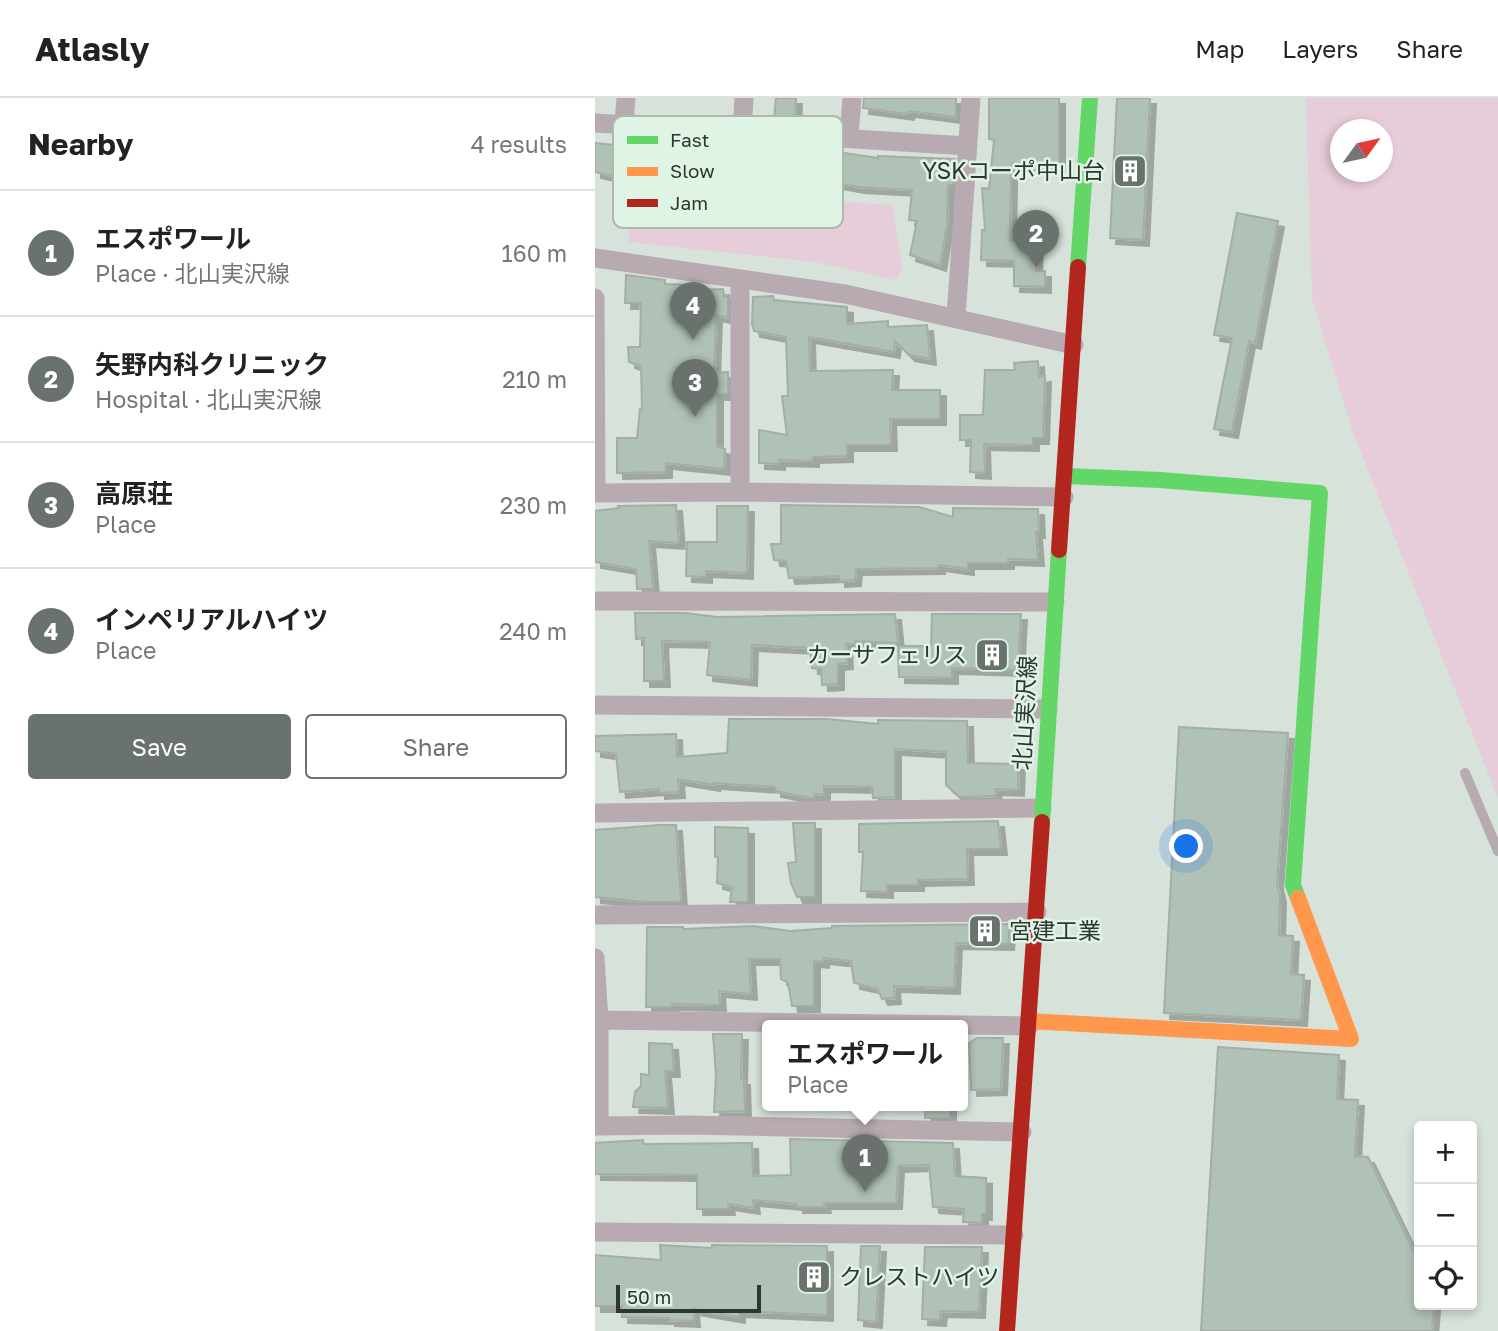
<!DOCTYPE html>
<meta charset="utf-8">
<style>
:root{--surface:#fff;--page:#f6f6f6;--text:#222;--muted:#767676;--line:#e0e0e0;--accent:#69726c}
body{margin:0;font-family:"Golos Text","Noto Sans JP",sans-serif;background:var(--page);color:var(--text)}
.controls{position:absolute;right:21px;bottom:21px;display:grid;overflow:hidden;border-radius:7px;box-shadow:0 4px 10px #0003}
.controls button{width:63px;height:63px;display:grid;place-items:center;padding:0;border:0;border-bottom:2px solid var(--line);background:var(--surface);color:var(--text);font:35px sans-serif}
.compass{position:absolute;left:735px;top:21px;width:63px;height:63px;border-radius:50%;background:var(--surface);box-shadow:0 4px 10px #0003;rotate:57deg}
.scale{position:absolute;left:21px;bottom:18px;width:145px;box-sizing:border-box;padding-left:7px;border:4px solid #2e3630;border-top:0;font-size:19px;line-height:24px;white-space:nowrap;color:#2e3630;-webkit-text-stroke:5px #dff4e4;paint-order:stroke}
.you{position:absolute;left:592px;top:749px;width:24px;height:24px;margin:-18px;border:5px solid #fff;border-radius:50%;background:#1a73e8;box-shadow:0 0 0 10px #1a73e833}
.badge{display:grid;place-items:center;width:46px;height:46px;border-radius:50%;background:var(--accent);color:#fff;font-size:23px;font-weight:700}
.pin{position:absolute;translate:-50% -58px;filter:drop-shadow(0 2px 4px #0008)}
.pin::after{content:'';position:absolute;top:37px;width:24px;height:21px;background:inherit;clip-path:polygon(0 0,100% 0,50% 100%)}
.popup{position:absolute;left:167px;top:922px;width:206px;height:91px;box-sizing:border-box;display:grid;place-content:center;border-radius:7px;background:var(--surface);filter:drop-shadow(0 2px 5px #0005);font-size:23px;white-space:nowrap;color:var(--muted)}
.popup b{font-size:26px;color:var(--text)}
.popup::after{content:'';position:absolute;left:50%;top:100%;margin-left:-14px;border:14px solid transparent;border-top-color:var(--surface)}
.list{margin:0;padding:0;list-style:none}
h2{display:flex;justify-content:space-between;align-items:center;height:91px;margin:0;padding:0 28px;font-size:30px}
h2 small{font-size:23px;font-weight:400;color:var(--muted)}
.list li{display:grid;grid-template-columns:46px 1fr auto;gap:21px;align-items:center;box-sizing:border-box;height:126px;padding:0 28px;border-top:2px solid var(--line)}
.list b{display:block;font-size:26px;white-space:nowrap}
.list p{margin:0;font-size:23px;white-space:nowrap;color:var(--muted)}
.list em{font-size:23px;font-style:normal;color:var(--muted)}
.actions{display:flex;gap:14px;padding:21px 28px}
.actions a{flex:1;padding:16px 0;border:2px solid var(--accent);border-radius:7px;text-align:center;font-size:24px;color:var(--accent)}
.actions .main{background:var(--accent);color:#fff}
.icon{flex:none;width:38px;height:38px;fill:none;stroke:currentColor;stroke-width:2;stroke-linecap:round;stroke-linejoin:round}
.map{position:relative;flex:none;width:903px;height:1233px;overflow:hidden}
header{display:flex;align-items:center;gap:42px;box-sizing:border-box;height:98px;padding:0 35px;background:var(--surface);border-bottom:2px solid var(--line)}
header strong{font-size:33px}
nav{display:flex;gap:38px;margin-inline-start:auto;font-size:24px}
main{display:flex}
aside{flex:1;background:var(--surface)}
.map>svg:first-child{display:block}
.green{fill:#e6cdd9;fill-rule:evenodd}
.building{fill:#afc2b5;stroke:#a5ada7;stroke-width:2;filter:url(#shadow)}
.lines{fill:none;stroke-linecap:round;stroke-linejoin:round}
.lane{stroke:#b8aab1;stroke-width:10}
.street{stroke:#b8aab1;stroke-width:19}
.fast{stroke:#63d668;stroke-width:16}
.slow{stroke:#ff974d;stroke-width:16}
.jam{stroke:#b3261e;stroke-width:16}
.labels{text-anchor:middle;stroke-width:5;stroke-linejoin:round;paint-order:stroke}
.poi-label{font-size:23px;fill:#2e3630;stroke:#dff4e4;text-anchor:end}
.street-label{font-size:23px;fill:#2e3630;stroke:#dff4e4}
.key{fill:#dff4e4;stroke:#aabbae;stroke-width:2}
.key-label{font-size:19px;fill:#2e3630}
</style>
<header>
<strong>Atlasly</strong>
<nav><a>Map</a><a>Layers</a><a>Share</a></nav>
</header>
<main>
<aside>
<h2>Nearby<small>4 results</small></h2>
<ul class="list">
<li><span class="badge">1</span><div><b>エスポワール</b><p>Place · 北山実沢線</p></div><em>160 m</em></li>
<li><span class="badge">2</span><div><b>矢野内科クリニック</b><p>Hospital · 北山実沢線</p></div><em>210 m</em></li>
<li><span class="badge">3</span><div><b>高原荘</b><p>Place</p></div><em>230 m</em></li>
<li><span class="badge">4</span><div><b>インペリアルハイツ</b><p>Place</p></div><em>240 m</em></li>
</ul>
<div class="actions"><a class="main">Save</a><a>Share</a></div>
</aside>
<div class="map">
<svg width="903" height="1233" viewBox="0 0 903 1233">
<defs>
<filter id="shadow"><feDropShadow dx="6" dy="6" stdDeviation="0" flood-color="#0004"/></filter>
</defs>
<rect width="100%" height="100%" fill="#d7e2da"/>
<!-- green -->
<path class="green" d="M 711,0 L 903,0 L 903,700 L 758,335 L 717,201 ZM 746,32 L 788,32 L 788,74 L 746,74 Z
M 40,91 L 298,107 L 307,172 L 301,182 L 220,164 L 33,144 Z"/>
<!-- building -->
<path class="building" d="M 181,0 L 201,0 L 200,22 L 179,22 Z
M 269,0 L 361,0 L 361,19 L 314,13 L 313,16 L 268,10 Z
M 394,0 L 464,0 L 464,68 L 417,65 L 416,82 L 415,143 L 442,143 L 441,173 L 450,173 L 450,189 L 419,188 L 419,163 L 386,162 L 387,132 L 390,132 L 387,90 L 394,91 L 399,42 L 394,41 Z
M 522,0 L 555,0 L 548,142 L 515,140 Z
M 74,44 L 170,52 L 206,54 L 206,50 L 229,52 L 283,60 L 283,58 L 360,61 L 358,87 L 353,87 L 352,126 L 345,167 L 315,157 L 322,123 L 314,122 L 317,92 L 263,89 L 226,82 L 225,88 L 169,80 L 111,78 L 111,84 L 49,77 L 54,45 Z
M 0,45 L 19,47 L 17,78 L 0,74 Z
M 642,115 L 683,123 L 660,245 L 654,243 L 637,334 L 619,331 L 637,240 L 619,237 Z
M 31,177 L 70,182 L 70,186 L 100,187 L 100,192 L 128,191 L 129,198 L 133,199 L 133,220 L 121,217 L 119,275 L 133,274 L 133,296 L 122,296 L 122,349 L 130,351 L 129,371 L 71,365 L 71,374 L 22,375 L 22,340 L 42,340 L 45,311 L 47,311 L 46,268 L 34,264 L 33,249 L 45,249 L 46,205 L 30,205 Z
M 178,198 L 179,202 L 252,209 L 252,226 L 293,223 L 293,229 L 332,227 L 335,261 L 314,257 L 300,243 L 299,254 L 214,239 L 215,273 L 298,272 L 297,292 L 345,292 L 345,321 L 295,321 L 296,347 L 252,347 L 252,358 L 218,359 L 218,363 L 184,362 L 184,366 L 164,365 L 164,332 L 192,337 L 187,298 L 193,298 L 191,239 L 159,233 L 157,226 L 158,199 Z
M 443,263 L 444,279 L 450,278 L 448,340 L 438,340 L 438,347 L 389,346 L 390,375 L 375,374 L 376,342 L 365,342 L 365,317 L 388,317 L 390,272 L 420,272 L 419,265 Z
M 81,407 L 84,445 L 54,443 L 58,491 L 42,491 L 41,471 L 0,464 L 0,413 L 24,410 L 23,408 Z
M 186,407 L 324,409 L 358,419 L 358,410 L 443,411 L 444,434 L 441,434 L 443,462 L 413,461 L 413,465 L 373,465 L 373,471 L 344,467 L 344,470 L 261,471 L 260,482 L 244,483 L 244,478 L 194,480 L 191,463 L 179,462 L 176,446 L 186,446 Z
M 122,408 L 153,408 L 152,475 L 111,473 L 111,479 L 91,478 L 92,444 L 122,444 Z
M 40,515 L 91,515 L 122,519 L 300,516 L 303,545 L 260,543 L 260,546 L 251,546 L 252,565 L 243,566 L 243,586 L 227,587 L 226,571 L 217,570 L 215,550 L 157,547 L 156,582 L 112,577 L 115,544 L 67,543 L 69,583 L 49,583 L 49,540 L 41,541 Z
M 337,516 L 426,516 L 423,572 L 357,570 L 357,580 L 304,579 L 303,548 L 336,548 Z
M 134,621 L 232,621 L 283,626 L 283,622 L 372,623 L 373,665 L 424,666 L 423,692 L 400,691 L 401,698 L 365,699 L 351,687 L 351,654 L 300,651 L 300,699 L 278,700 L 277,689 L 229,688 L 229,697 L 219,696 L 219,700 L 215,700 L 180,693 L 180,689 L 119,685 L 119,687 L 83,681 L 84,694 L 64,695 L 64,691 L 25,694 L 21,656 L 0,653 L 0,638 L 81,636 L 82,659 L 132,655 Z
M 584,629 L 693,635 L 682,786 L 685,798 L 684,837 L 698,838 L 696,876 L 709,877 L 706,922 L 569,915 Z
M 403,723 L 406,751 L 372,751 L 373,781 L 323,782 L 323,787 L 292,787 L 292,794 L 266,793 L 268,754 L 264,754 L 264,726 Z
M 198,725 L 220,725 L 220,799 L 202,799 L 196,785 L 193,765 L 201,764 Z
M 65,727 L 81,727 L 86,804 L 52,804 L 0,799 L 0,732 Z
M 120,729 L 153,730 L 153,804 L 135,804 L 137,789 L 122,785 L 123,759 L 120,759 Z
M 415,826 L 413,846 L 361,845 L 359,890 L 299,888 L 300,900 L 287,901 L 282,890 L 259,885 L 256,863 L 228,860 L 228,864 L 219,863 L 219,908 L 197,908 L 193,885 L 186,881 L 185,861 L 154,861 L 156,896 L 124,893 L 125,907 L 77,906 L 77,909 L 51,909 L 52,829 L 88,829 L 88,831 L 158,828 L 195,833 L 237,830 L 237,828 Z
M 118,936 L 147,936 L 146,981 L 149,981 L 150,1013 L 119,1014 L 121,977 Z
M 382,940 L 408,940 L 406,991 L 376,992 L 374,945 Z
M 54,945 L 77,946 L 79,973 L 70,973 L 73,1010 L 38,1009 L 40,994 L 46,988 L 46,976 L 54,977 Z
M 623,949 L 744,957 L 742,1001 L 763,1002 L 760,1058 L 773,1059 L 824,1164 L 824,1207 L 839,1207 L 837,1233 L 606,1233 Z
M 331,1008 L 355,1008 L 355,1020 L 330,1020 Z
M 195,1041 L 358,1045 L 360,1078 L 391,1080 L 391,1116 L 387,1116 L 387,1125 L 368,1124 L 369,1111 L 338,1109 L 334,1067 L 303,1068 L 301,1105 L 229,1105 L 230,1109 L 202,1109 L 202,1106 L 158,1102 L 159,1110 L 133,1106 L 134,1111 L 102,1111 L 102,1077 L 0,1076 L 0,1045 L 48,1042 L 49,1046 L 157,1045 L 158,1078 L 196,1077 Z
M 65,1147 L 117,1150 L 117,1147 L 232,1148 L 232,1217 L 144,1213 L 144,1219 L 98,1211 L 99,1223 L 74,1222 L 74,1220 L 27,1219 L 27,1208 L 0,1208 L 0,1157 L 66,1162 Z
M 266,1148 L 285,1148 L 281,1224 L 263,1222 Z
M 330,1149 L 387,1149 L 384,1214 L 346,1213 L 345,1222 L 327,1221 Z"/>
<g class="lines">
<!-- lane -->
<path class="lane" d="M 870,675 L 903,753"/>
<!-- street -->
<path class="street" d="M 0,25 L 372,48
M 29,25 L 31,0
M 147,33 L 149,0
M 254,39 L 257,0
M 0,160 L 250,196 L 479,247
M 145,181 L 145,394
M 0,200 L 1,395
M 361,219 L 376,0
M 0,395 L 145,394 L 469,399
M 0,503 L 460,504
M 0,607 L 453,611
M 0,715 L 447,710
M 0,817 L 442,814
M 0,860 L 4,922 L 4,1028
M 4,922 L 434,928
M 0,1028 L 92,1027 L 427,1034
M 0,1134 L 419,1137"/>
<!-- fast -->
<path class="fast" d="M 483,169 L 495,0
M 470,378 L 565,382 L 725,395 L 698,787 L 703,800
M 447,724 L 464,452"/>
<!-- slow -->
<path class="slow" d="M 434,923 L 756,941 L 703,800"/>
<!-- jam -->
<path class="jam" d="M 464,452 L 483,169
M 412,1233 L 447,724"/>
</g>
<!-- icons -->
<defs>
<g id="building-square" transform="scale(1.75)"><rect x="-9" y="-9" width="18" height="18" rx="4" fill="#69726c" stroke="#dff4e4"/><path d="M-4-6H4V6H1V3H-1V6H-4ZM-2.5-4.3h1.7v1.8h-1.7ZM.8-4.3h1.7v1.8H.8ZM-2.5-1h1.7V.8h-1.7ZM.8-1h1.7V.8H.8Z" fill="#fff"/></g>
</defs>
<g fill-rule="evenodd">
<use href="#building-square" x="535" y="73"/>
<use href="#building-square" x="397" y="557"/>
<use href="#building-square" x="390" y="833"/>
<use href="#building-square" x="219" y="1179"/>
</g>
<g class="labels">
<!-- poi labels -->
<g class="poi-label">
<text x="510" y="81">YSKコーポ中山台</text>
<text x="372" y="565">カーサフェリス</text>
<text x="414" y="841" text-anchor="start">宮建工業</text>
<text x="244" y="1187" text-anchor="start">クレストハイツ</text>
</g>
<!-- street labels -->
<g class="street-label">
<text transform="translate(430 615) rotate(-87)" y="8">北山実沢線</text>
</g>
</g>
<!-- legend -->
<rect x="18" y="18" width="230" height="112" rx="10" class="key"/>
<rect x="32" y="38" width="31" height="8" fill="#63d668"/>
<rect x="32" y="69" width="31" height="9" fill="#ff974d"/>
<rect x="32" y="101" width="31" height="8" fill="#b3261e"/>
<g class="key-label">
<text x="75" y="49">Fast</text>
<text x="75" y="80">Slow</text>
<text x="75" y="112">Jam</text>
</g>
</svg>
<div class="controls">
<button>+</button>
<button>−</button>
<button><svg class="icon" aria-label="locate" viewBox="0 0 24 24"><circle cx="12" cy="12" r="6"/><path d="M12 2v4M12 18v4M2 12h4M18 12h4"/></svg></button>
</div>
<svg class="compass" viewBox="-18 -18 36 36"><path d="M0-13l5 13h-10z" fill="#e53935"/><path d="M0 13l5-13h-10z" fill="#767676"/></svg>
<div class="scale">50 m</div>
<div class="you"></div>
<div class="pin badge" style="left:270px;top:1094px">1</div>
<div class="popup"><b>エスポワール</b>Place</div>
<div class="pin badge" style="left:441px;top:170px">2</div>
<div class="pin badge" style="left:100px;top:319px">3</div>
<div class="pin badge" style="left:98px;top:242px">4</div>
</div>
</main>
